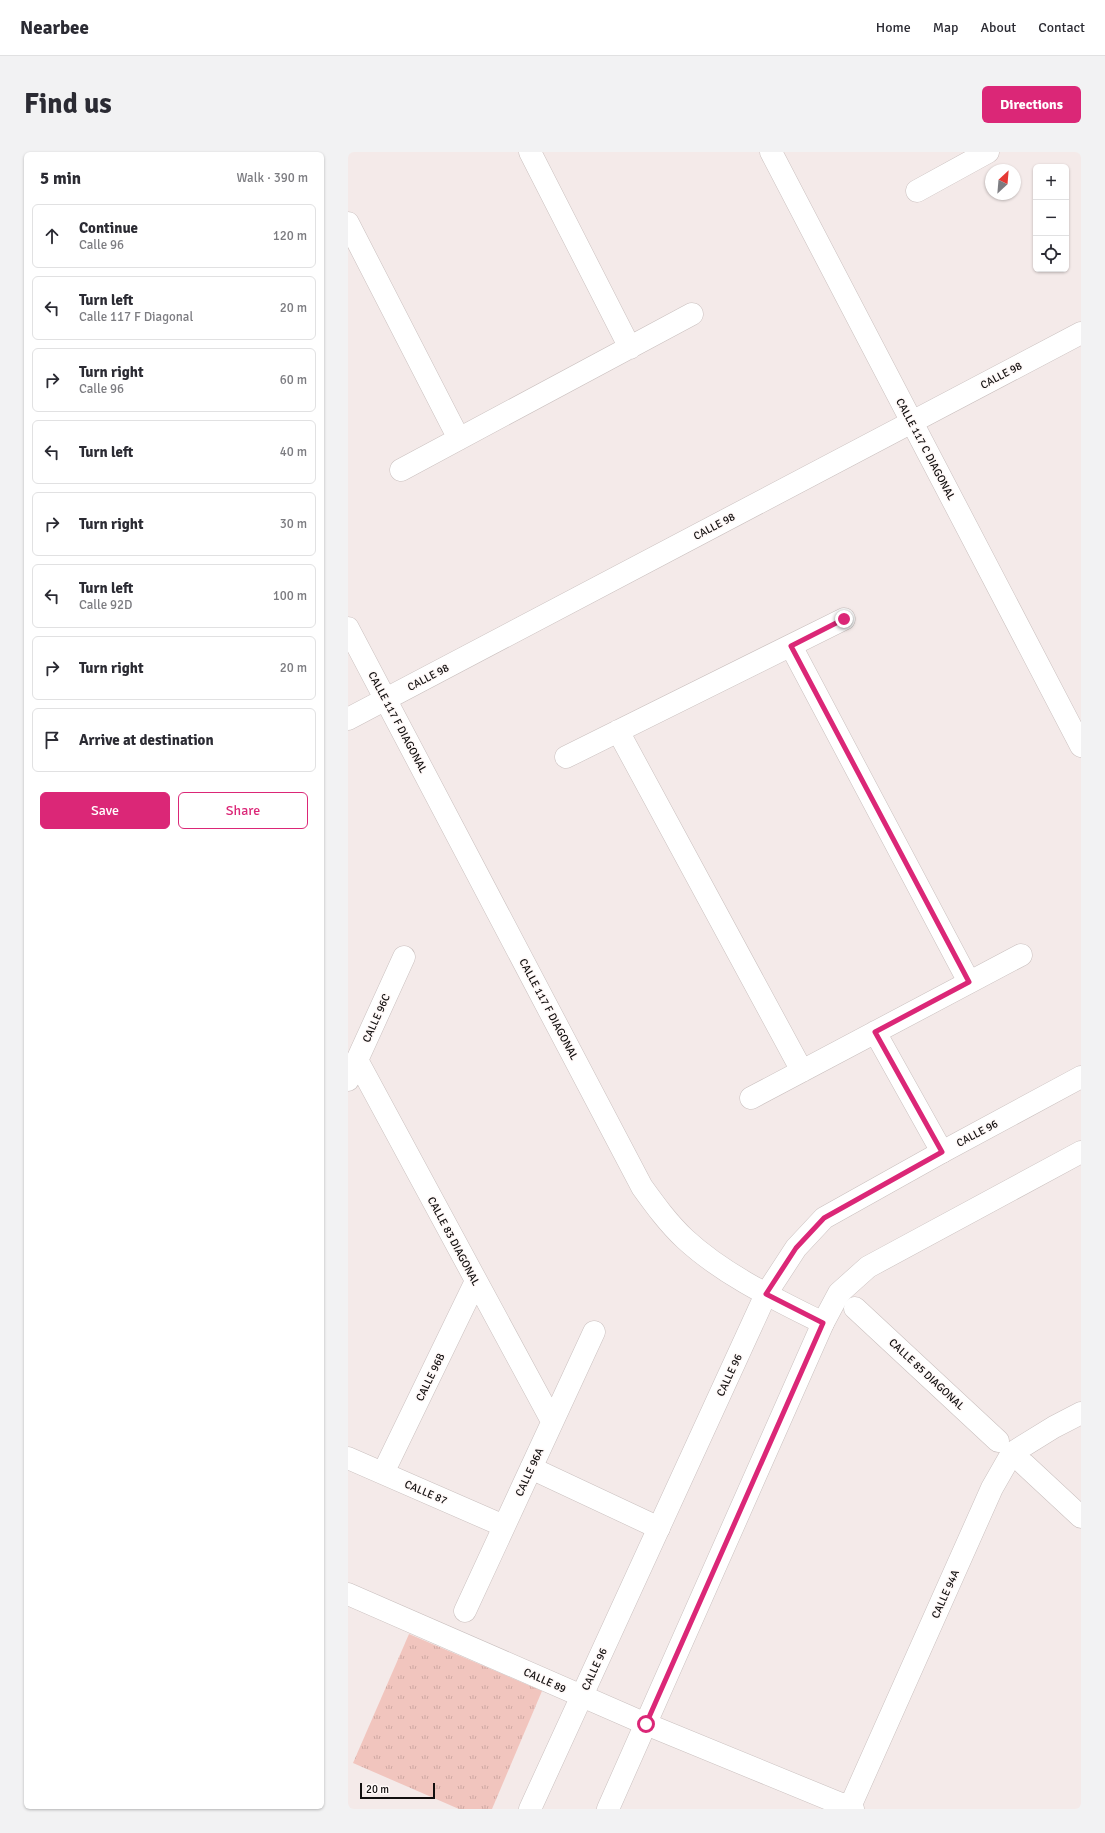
<!DOCTYPE html>
<meta charset="utf-8">
<style>
:root{--surface:#fff;--page:#f2f2f3;--text:#2b2b33;--muted:#7c7c81;--line:#e1e1e2;--accent:#db2777}
body{margin:0;font-family:Signika,sans-serif;background:var(--page);color:var(--text)}
.controls{position:absolute;right:12px;top:12px;display:grid;overflow:hidden;border-radius:6px;box-shadow:0 1px 3px #0004}
.controls button{width:36px;height:36px;display:grid;place-items:center;padding:0;border:0;border-bottom:1px solid var(--line);background:var(--surface);color:var(--text);font:20px sans-serif}
.compass{position:absolute;left:637px;top:12px;width:36px;height:36px;border-radius:50%;background:var(--surface);box-shadow:0 1px 3px #0004;rotate:26deg}
.scale{position:absolute;left:12px;bottom:10px;width:75px;box-sizing:border-box;padding-left:4px;border:2px solid #120f0f;border-top:0;font-size:11px;line-height:14px;white-space:nowrap;color:#120f0f;-webkit-text-stroke:3px #fff9f8;paint-order:stroke}
.stop{position:absolute;width:12px;height:12px;margin:-9px;border:3px solid #db2777;border-radius:50%;background:#fff}
.stop.end{background:#db2777;border-color:#fff;box-shadow:0 1px 4px #0008}
.list{margin:0;padding:0;list-style:none}
h2{display:flex;justify-content:space-between;align-items:center;height:52px;margin:0;padding:0 16px;font-size:17px}
h2 small{font-size:13px;font-weight:400;color:var(--muted)}
.list li{display:grid;grid-template-columns:26px 1fr auto;gap:12px;align-items:center;box-sizing:border-box;height:64px;margin:0 8px 8px;padding:0 8px;border:1px solid var(--line);border-radius:6px}
.list b{display:block;font-size:15px;white-space:nowrap}
.list p{margin:0;font-size:13px;white-space:nowrap;color:var(--muted)}
.list em{font-size:13px;font-style:normal;color:var(--muted)}
.actions{display:flex;gap:8px;padding:12px 16px}
.actions a{flex:1;padding:9px 0;border:1px solid var(--accent);border-radius:6px;text-align:center;font-size:14px;color:var(--accent)}
.actions .main{background:var(--accent);color:#fff}
.icon{flex:none;width:22px;height:22px;fill:none;stroke:currentColor;stroke-width:2;stroke-linecap:round;stroke-linejoin:round}
.map{position:relative;flex:none;width:733px;height:1657px;overflow:hidden;border-radius:6px}
header{display:flex;align-items:center;gap:24px;box-sizing:border-box;height:56px;padding:0 20px;background:var(--surface);border-bottom:1px solid var(--line)}
header strong{font-size:19px}
nav{display:flex;gap:22px;margin-inline-start:auto;font-size:14px}
.intro{display:flex;align-items:center;justify-content:space-between;box-sizing:border-box;height:96px;padding:0 24px}
h1{margin:0;font-size:28px}
.button{padding:10px 18px;border-radius:6px;background:var(--accent);color:#fff;font-size:14px;font-weight:700}
main{display:flex;gap:24px;padding:0 24px}
aside{flex:1;background:var(--surface);border-radius:6px;box-shadow:0 1px 3px #0004}
.map>svg:first-child{display:block}
.grass{fill:url(#grass-tufts)}
.lines{fill:none;stroke-linecap:round;stroke-linejoin:round}
.street-casing{stroke:#cac0bf;stroke-width:23}
.secondary-casing{stroke:#cac0bf;stroke-width:23}
.street{stroke:#fff;stroke-width:22}
.secondary{stroke:#fff;stroke-width:22}
.route{stroke:#db2777;stroke-width:5}
.labels{text-anchor:middle;stroke-width:3;stroke-linejoin:round;paint-order:stroke}
.street-label{font-size:11px;fill:#120f0f;stroke:#fff9f8}
</style>
<header>
<strong>Nearbee</strong>
<nav><a>Home</a><a>Map</a><a>About</a><a>Contact</a></nav>
</header>
<div class="intro"><h1>Find us</h1><a class="button">Directions</a></div>
<main>
<aside>
<h2>5 min<small>Walk · 390 m</small></h2>
<ul class="list">
<li><svg class="icon" aria-label="ahead" viewBox="0 0 24 24"><path d="M12 20V5M6 11l6-6 6 6"/></svg><div><b>Continue</b><p>Calle 96</p></div><em>120 m</em></li>
<li><svg class="icon" aria-label="left" viewBox="0 0 24 24"><path d="M17 20v-9H6M10 6l-5 5 5 5"/></svg><div><b>Turn left</b><p>Calle 117 F Diagonal</p></div><em>20 m</em></li>
<li><svg class="icon" aria-label="right" viewBox="0 0 24 24"><path d="M7 20v-9h11M14 6l5 5-5 5"/></svg><div><b>Turn right</b><p>Calle 96</p></div><em>60 m</em></li>
<li><svg class="icon" aria-label="left" viewBox="0 0 24 24"><path d="M17 20v-9H6M10 6l-5 5 5 5"/></svg><div><b>Turn left</b></div><em>40 m</em></li>
<li><svg class="icon" aria-label="right" viewBox="0 0 24 24"><path d="M7 20v-9h11M14 6l5 5-5 5"/></svg><div><b>Turn right</b></div><em>30 m</em></li>
<li><svg class="icon" aria-label="left" viewBox="0 0 24 24"><path d="M17 20v-9H6M10 6l-5 5 5 5"/></svg><div><b>Turn left</b><p>Calle 92D</p></div><em>100 m</em></li>
<li><svg class="icon" aria-label="right" viewBox="0 0 24 24"><path d="M7 20v-9h11M14 6l5 5-5 5"/></svg><div><b>Turn right</b></div><em>20 m</em></li>
<li><svg class="icon" aria-label="arrive" viewBox="0 0 24 24"><path d="M6 21V4h12l-3 4 3 4H6"/></svg><div><b>Arrive at destination</b></div></li>
</ul>
<div class="actions"><a class="main">Save</a><a>Share</a></div>
</aside>
<div class="map">
<svg width="733" height="1657" viewBox="0 0 733 1657">
<defs>
<pattern id="grass-tufts" width="24" height="20" patternUnits="userSpaceOnUse"><rect width="24" height="20" fill="#f1c5be"/><path d="M3 7l-1-3M5 7V3M7 7l1-3M15 17l-1-3M17 17v-4M19 17l1-3" fill="none" stroke="#cea8a2"/></pattern>
</defs>
<rect width="100%" height="100%" fill="#f4eae9"/>
<!-- grass -->
<path class="grass" d="M 61,1482 L 194,1539 L 144,1657 L 111,1657 L 5,1611 Z"/>
<g class="lines">
<!-- street casing -->
<g class="street-casing">
<path id="street" d="M 182,0 L 282,196
M 423,0 L 733,594
M 569,39 L 640,0
M 0,71 L 111,287
M 53,318 L 344,162
M 0,476 L 294,1035 C 307,1053 320,1071 337,1087 C 376,1123 427,1147 475,1171
M 443,494 L 621,830
M 0,567 L 733,181
M 270,579 L 454,919
M 218,605 L 496,467
M 527,880 L 594,1000
M 9,908 L 204,1269
M 0,928 L 56,805
M 403,946 L 673,803
M 507,1156 L 650,1289
M 0,1306 L 156,1374
M 676,1312 L 733,1365
M 183,1316 L 311,1376
M 35,1321 L 128,1129
M 0,1442 L 298,1572 L 505,1657
M 117,1459 L 246,1180
M 501,1657 L 644,1336 L 664,1301 L 706,1275 L 733,1261"/>
</g>
<!-- secondary casing -->
<g class="secondary-casing">
<path id="secondary" d="M 182,1657 L 418,1142 L 448,1096 L 476,1066 L 594,1000 L 733,925
M 260,1657 L 475,1171 L 491,1141 L 520,1115 L 733,1000"/>
</g>
<!-- street -->
<use href="#street" class="street"/>
<!-- secondary -->
<use href="#secondary" class="secondary"/>
</g>
<g class="lines">
<!-- route -->
<path class="route" d="M 298,1572 L 475,1171 L 418,1142 L 448,1096 L 476,1066 L 594,1000 L 527,880 L 621,830 L 443,494 L 496,467"/>
</g>
<g class="labels">
<!-- street labels -->
<g class="street-label">
<text transform="translate(653 223) rotate(-28)" y="4">CALLE 98</text>
<text transform="translate(578 297) rotate(62)" y="4">CALLE 117 C DIAGONAL</text>
<text transform="translate(366 374) rotate(-28)" y="4">CALLE 98</text>
<text transform="translate(80 525) rotate(-28)" y="4">CALLE 98</text>
<text transform="translate(50 570) rotate(62)" y="4">CALLE 117 F DIAGONAL</text>
<text transform="translate(201 857) rotate(62)" y="4">CALLE 117 F DIAGONAL</text>
<text transform="translate(28 866) rotate(-66)" y="4">CALLE 96C</text>
<text transform="translate(629 981) rotate(-28)" y="4">CALLE 96</text>
<text transform="translate(106 1089) rotate(62)" y="4">CALLE 83 DIAGONAL</text>
<text transform="translate(579 1222) rotate(43)" y="4">CALLE 85 DIAGONAL</text>
<text transform="translate(381 1223) rotate(-65)" y="4">CALLE 96</text>
<text transform="translate(82 1225) rotate(-64)" y="4">CALLE 96B</text>
<text transform="translate(181 1320) rotate(-65)" y="4">CALLE 96A</text>
<text transform="translate(78 1340) rotate(23)" y="4">CALLE 87</text>
<text transform="translate(597 1442) rotate(-66)" y="4">CALLE 94A</text>
<text transform="translate(246 1517) rotate(-65)" y="4">CALLE 96</text>
<text transform="translate(197 1528) rotate(24)" y="4">CALLE 89</text>
</g>
</g>
</svg>
<div class="controls">
<button>+</button>
<button>−</button>
<button><svg class="icon" aria-label="locate" viewBox="0 0 24 24"><circle cx="12" cy="12" r="6"/><path d="M12 2v4M12 18v4M2 12h4M18 12h4"/></svg></button>
</div>
<svg class="compass" viewBox="-18 -18 36 36"><path d="M0-13l5 13h-10z" fill="#e53935"/><path d="M0 13l5-13h-10z" fill="#7c7c81"/></svg>
<div class="scale">20 m</div>
<div class="stop" style="left:298px;top:1572px"></div>
<div class="stop end" style="left:496px;top:467px"></div>
</div>
</main>
